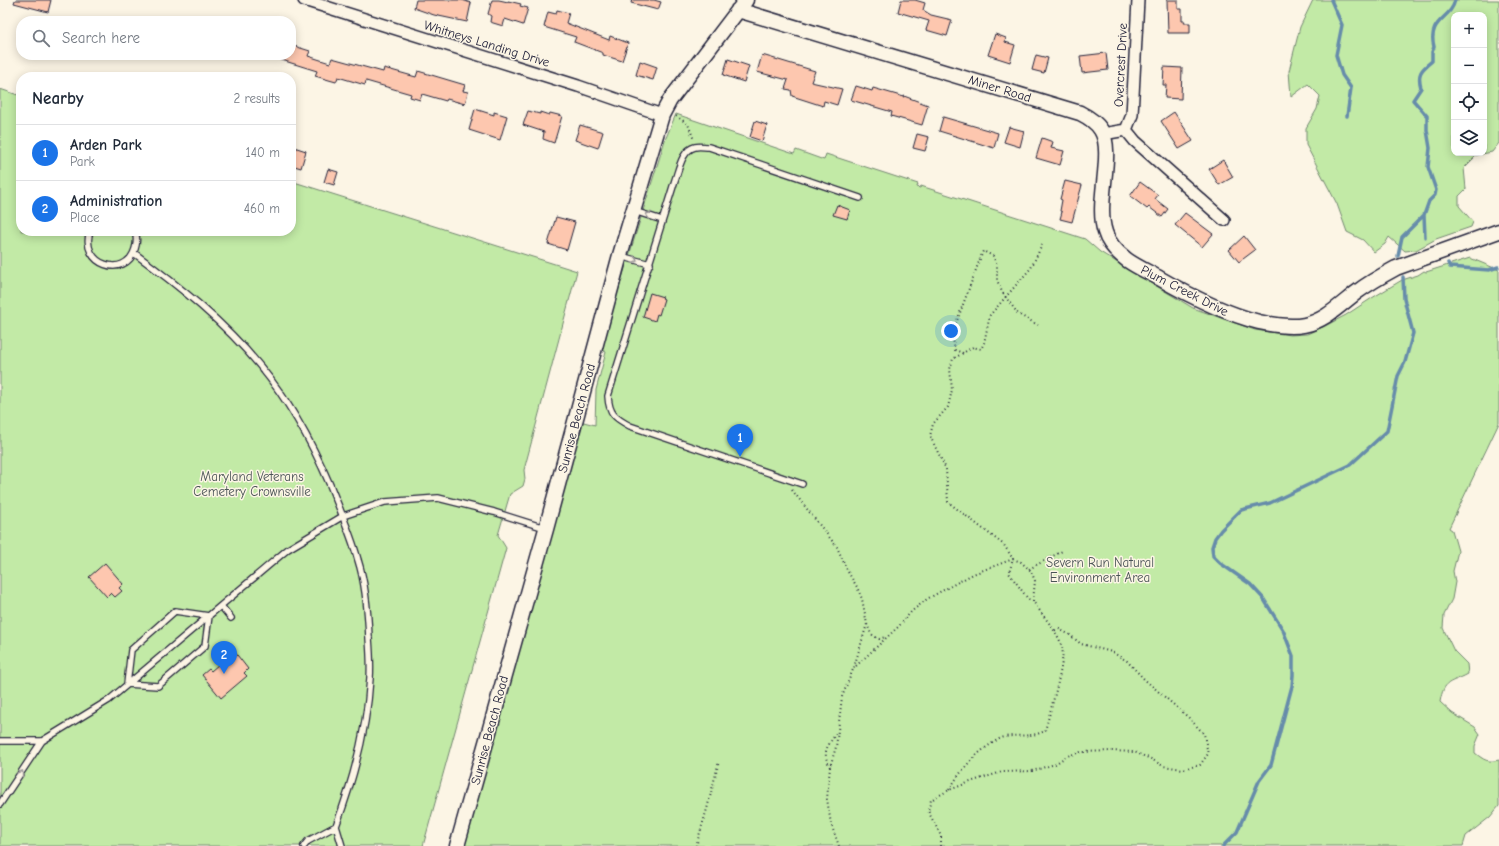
<!DOCTYPE html>
<meta charset="utf-8">
<style>
:root{--surface:#fff;--page:#f6f6f7;--text:#1f2937;--muted:#747a83;--line:#e0e1e3;--accent:#1a73e8}
body{margin:0;font-family:"Comic Neue",sans-serif;background:var(--page);color:var(--text)}
.controls{position:absolute;right:12px;top:12px;display:grid;overflow:hidden;border-radius:8px;box-shadow:0 2px 10px #0003}
.controls button{width:36px;height:36px;display:grid;place-items:center;padding:0;border:0;border-bottom:1px solid var(--line);background:var(--surface);color:var(--text);font:20px sans-serif}
.you{position:absolute;left:951px;top:331px;width:14px;height:14px;margin:-10px;border:3px solid #fff;border-radius:50%;background:#1a73e8;box-shadow:0 0 0 6px #1a73e833}
.badge{display:grid;place-items:center;width:26px;height:26px;border-radius:50%;background:var(--accent);color:#fff;font-size:13px;font-weight:700}
.pin{position:absolute;translate:-50% -33px;filter:drop-shadow(0 1px 2px #0008)}
.pin::after{content:'';position:absolute;top:21px;width:14px;height:12px;background:inherit;clip-path:polygon(0 0,100% 0,50% 100%)}
.list{margin:0;padding:0;list-style:none}
h2{display:flex;justify-content:space-between;align-items:center;height:52px;margin:0;padding:0 16px;font-size:17px}
h2 small{font-size:13px;font-weight:400;color:var(--muted)}
.list li{display:grid;grid-template-columns:26px 1fr auto;gap:12px;align-items:center;box-sizing:border-box;height:56px;padding:0 16px;border-top:1px solid var(--line)}
.list b{display:block;font-size:15px;white-space:nowrap}
.list p{margin:0;font-size:13px;white-space:nowrap;color:var(--muted)}
.list em{font-size:13px;font-style:normal;color:var(--muted)}
.icon{flex:none;width:22px;height:22px;fill:none;stroke:currentColor;stroke-width:2;stroke-linecap:round;stroke-linejoin:round}
.map{position:relative;flex:none;width:1499px;height:846px;overflow:hidden}
.search{position:absolute;background:var(--surface);box-shadow:0 2px 10px #0003;left:16px;top:16px;width:280px;height:44px;display:flex;align-items:center;gap:10px;box-sizing:border-box;padding:0 14px;border-radius:16px;color:var(--muted);font-size:15px}
.panel{position:absolute;background:var(--surface);box-shadow:0 2px 10px #0003;left:16px;top:72px;width:280px;height:164px;border-radius:16px}
.map>svg:first-child{display:block}
.green{fill:#c2eaa6;stroke:#728670;fill-rule:evenodd}
.lines{fill:none;stroke-linecap:round;stroke-linejoin:round}
.stream{stroke:#668caa;stroke-width:3.5}
.building{fill:#fdc7af;stroke:#22223b}
.service-casing{stroke:#22223b;stroke-width:8}
.minor-casing{stroke:#22223b;stroke-width:14}
.tertiary-casing{stroke:#22223b;stroke-width:17}
.path{stroke:#22223b;stroke-width:2;stroke-dasharray:1 3;stroke-linecap:butt}
.service{stroke:#fcf5e5;stroke-width:5.5}
.minor{stroke:#fcf5e5;stroke-width:11}
.tertiary{stroke:#fcf5e5;stroke-width:14}
.oneway{stroke:#9a9698}
.labels{text-anchor:middle;stroke-width:3;stroke-linejoin:round;paint-order:stroke}
.street-label{font-size:13px;fill:#22223b;stroke:#fcf5e5}
.park-label{font-size:13px;fill:#4a5456;stroke:#fcf5e5}
</style>
<div class="map">
<svg width="1499" height="846" viewBox="0 0 1499 846">
<rect width="100%" height="100%" fill="#fcf5e5"/>
<filter id="ink" filterUnits="userSpaceOnUse"><feTurbulence type="fractalNoise" baseFrequency=".025" numOctaves="2"/><feDisplacementMap in="SourceGraphic" scale="8" xChannelSelector="R" yChannelSelector="G"/><feConvolveMatrix kernelMatrix="1 2 1 2 8 2 1 2 1" color-interpolation-filters="sRGB"/></filter>
<g filter="url(#ink)">
<!-- green -->
<path class="green" d="M 1313,0 L 1499,0 L 1499,143 L 1492,152 L 1477,155 L 1464,168 L 1466,189 L 1459,196 L 1459,206 L 1473,222 L 1471,227 L 1436,239 L 1416,250 L 1405,251 L 1389,237 L 1385,244 L 1374,252 L 1363,240 L 1347,232 L 1337,204 L 1306,145 L 1306,128 L 1317,109 L 1320,96 L 1308,84 L 1291,97 L 1289,71 L 1300,27 ZM 1454,15 L 1484,15 L 1484,153 L 1454,153 Z
M 0,89 L 21,96 L 21,231 L 291,231 L 291,181 L 577,271 L 524,470 L 525,479 L 523,486 L 510,494 L 498,535 L 506,548 L 423,846 L 0,846 Z
M 676,114 L 794,154 L 796,150 L 824,160 L 826,154 L 918,184 L 917,187 L 920,188 L 921,186 L 1085,239 L 1100,252 L 1193,308 L 1255,330 L 1290,335 L 1307,334 L 1325,326 L 1346,315 L 1372,298 L 1402,280 L 1418,275 L 1424,271 L 1426,272 L 1470,258 L 1499,270 L 1499,423 L 1449,528 L 1452,530 L 1458,551 L 1453,571 L 1455,582 L 1452,599 L 1444,615 L 1443,628 L 1454,651 L 1467,664 L 1468,674 C 1450,684 1444,679 1440,702 L 1452,713 L 1475,727 L 1480,734 L 1475,746 L 1475,753 C 1484,760 1488,763 1499,760 L 1499,806 L 1490,817 L 1466,836 L 1463,846 L 461,846 L 580,421 L 595,425 L 596,390 L 606,352 L 600,349 L 665,140 Z"/>
<g class="lines">
<!-- stream -->
<path class="stream" d="M 1331,0 L 1342,25 L 1336,55 L 1342,75 L 1351,88 L 1347,116
M 1424,215 L 1425,237
M 1398,256 L 1402,237 L 1424,215 L 1429,201 L 1435,195 L 1436,190 L 1428,167 L 1430,148 L 1427,130 L 1427,116 L 1413,100 L 1421,88 C 1417,73 1421,70 1432,61 L 1432,52 L 1434,47 C 1427,19 1451,20 1455,0
M 1448,263 L 1450,267 L 1489,270 L 1498,267
M 1223,846 L 1237,832 L 1259,781 L 1271,765 L 1292,686 L 1293,675 L 1293,656 L 1283,630 L 1263,598 L 1250,584 L 1220,563 L 1213,556 L 1212,547 L 1215,538 L 1221,530 L 1241,510 L 1270,503 L 1350,465 L 1387,431 L 1398,376 L 1405,362 L 1413,333 L 1404,299 L 1403,277"/>
</g>
<!-- building -->
<path class="building" d="M 15,0 L 51,0 L 48,12 L 14,3 Z
M 416,0 L 462,0 L 471,3 L 467,22 L 434,15 L 414,8 Z
M 492,0 L 499,0 L 508,2 L 508,1 L 521,4 L 520,6 L 528,8 L 523,25 L 505,19 L 503,26 L 490,22 L 491,16 L 488,14 Z
M 632,0 L 654,0 L 661,2 L 658,10 L 631,3 Z
M 901,0 L 915,0 L 925,3 L 923,10 L 931,15 L 952,20 L 947,36 L 926,30 L 929,21 L 898,12 Z
M 1167,0 L 1178,0 L 1178,9 L 1182,9 L 1182,21 L 1185,21 L 1184,23 L 1190,23 L 1190,33 L 1168,33 Z
M 557,10 L 569,13 L 566,23 L 609,40 L 610,36 L 628,43 L 622,61 L 603,55 L 603,53 L 574,42 L 576,37 L 544,27 L 548,12 L 556,14 Z
M 995,34 L 1006,38 L 1005,42 L 1015,45 L 1010,62 L 988,55 Z
M 291,45 L 310,51 L 308,56 L 330,63 L 332,58 L 383,72 L 384,68 L 416,77 L 418,71 L 465,85 L 463,91 L 468,92 L 465,104 L 447,99 L 446,101 L 422,94 L 420,100 L 410,97 L 411,94 L 366,81 L 365,85 L 338,77 L 336,82 L 315,76 L 317,71 L 272,57 L 272,55 L 291,55 Z
M 1106,53 L 1108,70 L 1082,73 L 1080,56 Z
M 762,55 L 815,71 L 811,82 L 842,89 L 837,105 L 824,101 L 823,106 L 792,96 L 791,90 L 785,89 L 788,80 L 757,72 Z
M 1036,55 L 1048,58 L 1044,73 L 1032,70 Z
M 728,59 L 749,66 L 744,82 L 723,75 Z
M 640,61 L 657,67 L 653,80 L 636,75 Z
M 1164,67 L 1182,68 L 1181,99 L 1165,98 L 1166,85 L 1163,85 Z
M 856,86 L 872,91 L 873,88 L 904,97 L 904,96 L 928,105 L 922,125 L 891,116 L 892,112 L 851,100 Z
M 475,109 L 494,115 L 494,112 L 507,116 L 500,140 L 469,130 Z
M 528,111 L 540,114 L 540,112 L 549,115 L 550,113 L 562,116 L 554,143 L 543,139 L 544,132 L 523,125 Z
M 1174,112 L 1193,141 L 1179,149 L 1161,121 Z
M 943,117 L 998,133 L 994,148 L 939,131 Z
M 755,121 L 767,125 L 762,141 L 750,137 Z
M 580,125 L 603,132 L 598,148 L 575,140 Z
M 1009,127 L 1024,131 L 1020,147 L 1004,142 Z
M 917,134 L 929,137 L 925,151 L 913,148 Z
M 1042,138 L 1053,142 L 1051,148 L 1064,151 L 1060,165 L 1036,158 Z
M 291,146 L 306,151 L 301,168 L 291,165 Z
M 1223,160 L 1233,177 L 1219,185 L 1209,169 Z
M 328,169 L 338,172 L 334,185 L 324,182 Z
M 1065,181 L 1082,185 L 1072,222 L 1060,219 L 1062,212 L 1060,211 L 1062,200 L 1060,199 Z
M 1140,182 L 1158,195 L 1155,199 L 1168,209 L 1162,217 L 1149,207 L 1147,209 L 1130,196 Z
M 837,205 L 850,210 L 847,219 L 833,215 Z
M 1185,213 L 1213,234 L 1202,247 L 1175,225 Z
M 556,217 L 575,222 L 567,250 L 548,244 Z
M 1244,236 L 1255,250 L 1239,262 L 1229,250 Z
M 650,293 L 663,297 L 662,298 L 664,299 L 659,315 L 657,314 L 655,321 L 643,317 Z
M 105,563 L 123,584 L 119,588 L 122,591 L 115,597 L 111,593 L 107,597 L 89,577 Z
M 234,651 L 248,669 L 244,673 L 247,676 L 221,698 L 202,675 L 209,669 L 211,671 Z"/>
<g class="lines">
<!-- service casing -->
<g class="service-casing">
<path id="service" d="M 634,211 L 662,220
M 90,231 C 79,265 126,280 135,249 C 137,243 137,237 135,231
M 134,253 C 179,286 224,322 260,366 C 289,401 312,443 330,485 C 340,510 351,534 358,560 C 366,585 368,612 369,638 C 370,651 371,665 370,678 C 367,729 354,778 336,826
M 620,256 L 650,264
M 802,484 L 630,426 C 615,418 609,414 608,396 L 675,180 C 679,169 682,150 695,147 C 699,146 704,147 709,147 L 860,198
M 221,606 L 231,618
M 175,611 L 209,616 L 205,646 L 158,686 L 127,684 L 131,650 Z
M 0,741 L 42,741
M 0,804 L 42,741 L 109,700 L 288,549 L 343,516 L 385,502 L 438,498 L 494,512 L 545,528
M 304,846 L 308,841 L 336,826 L 342,846"/>
</g>
<!-- minor casing -->
<g class="minor-casing">
<path id="minor" d="M 304,0 L 578,86 L 662,115
M 1126,130 L 1132,115 L 1138,0
M 1103,134 L 1126,130 L 1135,141 L 1224,220"/>
</g>
<!-- tertiary casing -->
<g class="tertiary-casing">
<path id="tertiary" d="M 738,10 L 1080,113 C 1088,117 1096,122 1101,130 C 1115,152 1095,203 1105,232 C 1108,243 1118,253 1127,260 C 1137,267 1148,272 1159,278 C 1190,296 1223,313 1259,322 C 1273,325 1289,328 1304,325 C 1325,321 1341,304 1357,292 C 1369,283 1383,275 1396,268 L 1499,231
M 457,846 L 546,529 L 620,255 L 662,115 L 670,100 L 746,0"/>
</g>
<!-- path -->
<path class="path" d="M 676,116 L 688,124 L 694,140
M 963,353 L 955,350 L 952,334 L 983,251 L 993,256 L 997,265 L 997,280 L 1002,292 L 1018,314 L 1038,325
M 792,490 L 837,547 L 848,572 L 857,587 L 862,599 L 867,624 L 871,634 L 879,639 L 885,637
M 1029,569 L 1064,550
M 1033,601 L 1035,581 L 1031,571 L 1021,562 L 1013,559 L 1004,545 L 948,502 L 946,469 L 930,436 L 933,424 L 948,407 L 952,390 L 950,369 L 953,359 L 973,347 L 981,349 L 984,343 L 990,315 L 1031,268 L 1042,245
M 856,666 L 898,627 L 912,611 L 927,599 L 973,574 L 1013,559
M 830,767 C 821,751 828,746 837,732
M 949,790 C 960,772 971,758 988,746 C 993,743 999,738 1005,737 C 1020,734 1029,738 1045,731 C 1049,714 1066,662 1062,647 C 1059,633 1041,614 1033,601 L 1028,599 L 1009,573 L 1013,559
M 696,846 L 707,809 L 719,761
M 839,846 L 831,824 L 827,799 L 830,767 L 836,747 L 842,697 L 854,667 L 867,624
M 941,846 L 941,836 L 928,811 L 931,800 L 949,790 L 973,781 L 1002,772 L 1032,771 L 1055,764 L 1067,756 L 1081,752 L 1112,751 L 1134,752 L 1151,759 L 1163,766 L 1183,769 L 1200,765 L 1208,754 L 1204,734 L 1189,718 L 1144,679 L 1127,661 L 1112,652 L 1081,644 L 1070,635 L 1059,629 L 1053,631"/>
<!-- service -->
<use href="#service" class="service"/>
<!-- minor -->
<use href="#minor" class="minor"/>
<!-- tertiary -->
<use href="#tertiary" class="tertiary"/>
</g>
<!-- one-way arrows -->
<defs><path id="oneway-chevron" d="M-2-3.5L2.5 0L-2 3.5" fill="none" stroke-width="1.6" stroke-linecap="round" stroke-linejoin="round"/></defs>
<g class="oneway">
<use href="#oneway-chevron" transform="translate(648 215) rotate(-162)"/>
<use href="#oneway-chevron" transform="translate(635 260) rotate(16)"/>
<use href="#oneway-chevron" transform="translate(21 773) rotate(-56)"/>
</g>
</g>
<g class="labels">
<!-- street labels -->
<g class="street-label">
<text transform="translate(487 43) rotate(17)" y="5">Whitneys Landing Drive</text>
<text transform="translate(1120 65) rotate(-87)" y="5">Overcrest Drive</text>
<text transform="translate(1000 88) rotate(17)" y="5">Miner Road</text>
<text transform="translate(1185 290) rotate(27)" y="5">Plum Creek Drive</text>
<text transform="translate(576 418) rotate(-75)" y="5">Sunrise Beach Road</text>
<text transform="translate(489 730) rotate(-75)" y="5">Sunrise Beach Road</text>
</g>
<!-- park labels -->
<g class="park-label">
<text x="252" y="481">Maryland Veterans<tspan x="252" dy="15">Cemetery Crownsville</tspan></text>
<text x="1100" y="567">Severn Run Natural<tspan x="1100" dy="15">Environment Area</tspan></text>
</g>
</g>
</svg>
<div class="controls">
<button>+</button>
<button>−</button>
<button><svg class="icon" aria-label="locate" viewBox="0 0 24 24"><circle cx="12" cy="12" r="6"/><path d="M12 2v4M12 18v4M2 12h4M18 12h4"/></svg></button>
<button><svg class="icon" aria-label="layers" viewBox="0 0 24 24"><path d="M12 4l9 5-9 5-9-5zM3 14l9 5 9-5"/></svg></button>
</div>
<div class="you"></div>
<div class="pin badge" style="left:740px;top:457px">1</div>
<div class="pin badge" style="left:224px;top:674px">2</div>
<div class="search"><svg class="icon" aria-label="search" viewBox="0 0 24 24"><circle cx="10" cy="10" r="6"/><path d="M15 15l6 6"/></svg>Search here</div>
<section class="panel">
<h2>Nearby<small>2 results</small></h2>
<ul class="list">
<li><span class="badge">1</span><div><b>Arden Park</b><p>Park</p></div><em>140 m</em></li>
<li><span class="badge">2</span><div><b>Administration</b><p>Place</p></div><em>460 m</em></li>
</ul>
</section>
</div>
